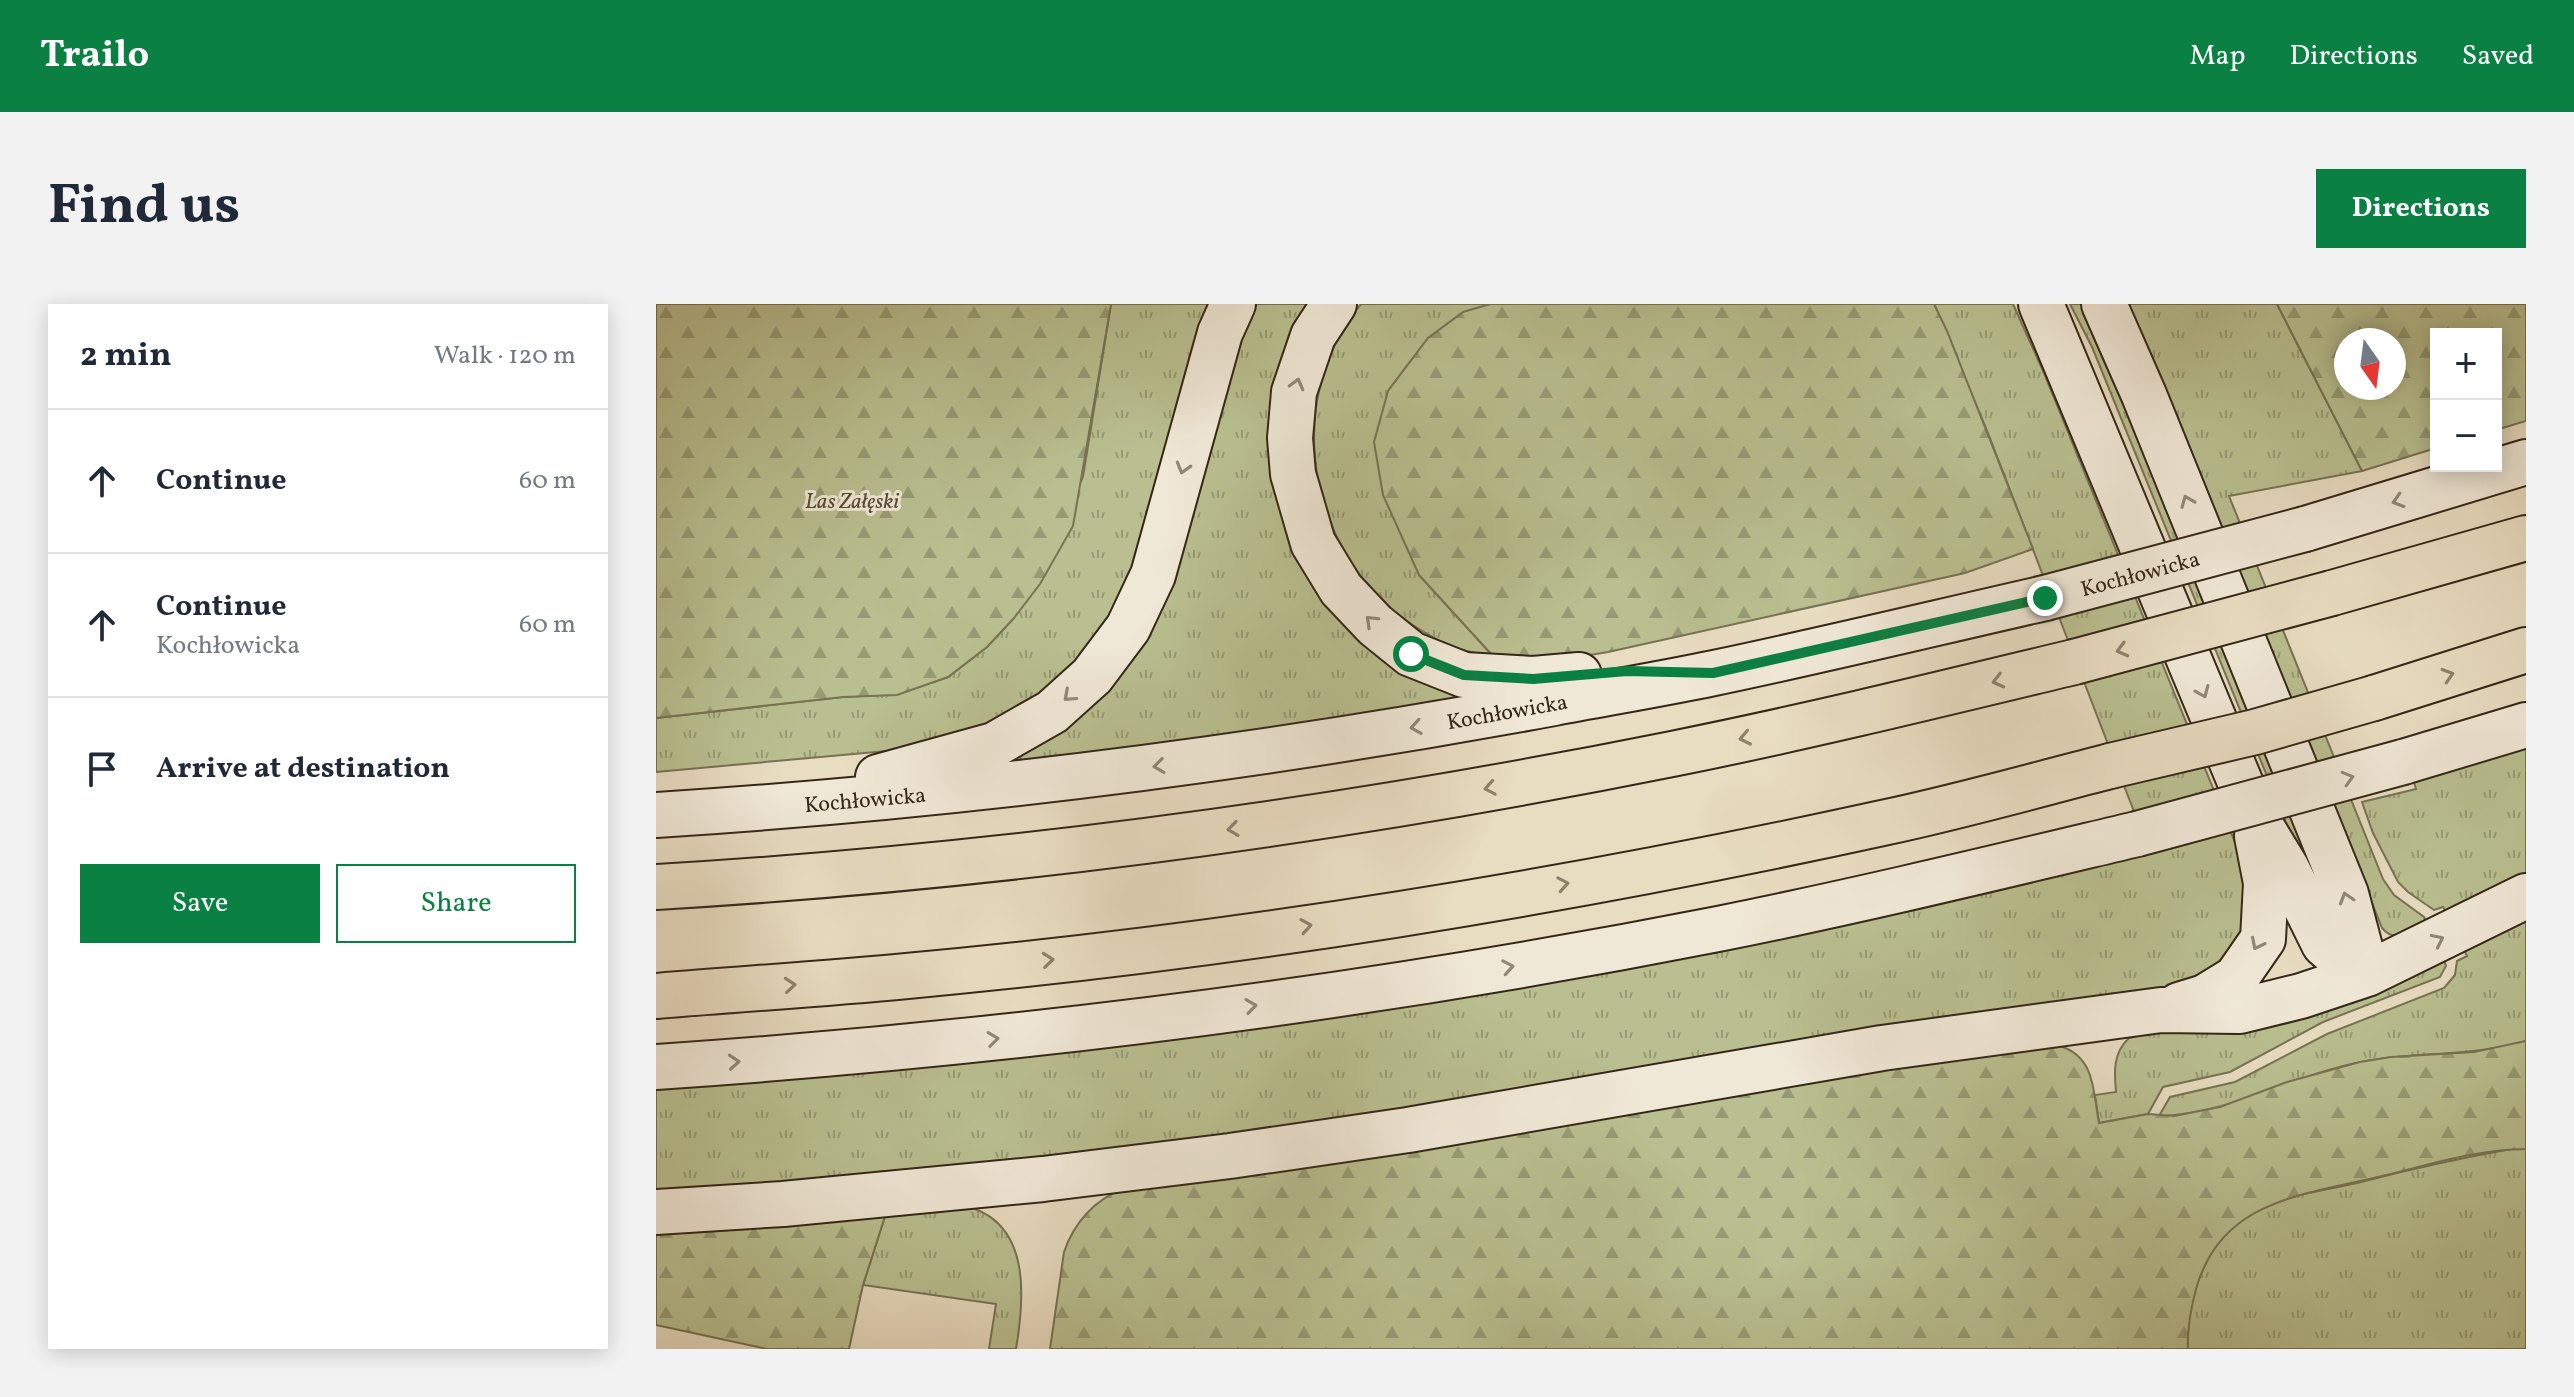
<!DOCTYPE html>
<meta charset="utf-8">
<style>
:root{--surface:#fff;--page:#f2f2f3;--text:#1f2937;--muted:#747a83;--line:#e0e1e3;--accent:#0b8043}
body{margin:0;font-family:Vollkorn,serif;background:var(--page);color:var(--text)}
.controls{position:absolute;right:24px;top:24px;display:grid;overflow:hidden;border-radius:0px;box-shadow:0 4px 20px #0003}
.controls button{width:72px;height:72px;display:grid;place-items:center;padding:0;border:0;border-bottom:2px solid var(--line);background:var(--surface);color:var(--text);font:40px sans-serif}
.compass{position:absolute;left:1678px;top:24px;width:72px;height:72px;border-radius:50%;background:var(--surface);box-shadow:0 4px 20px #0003;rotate:166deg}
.stop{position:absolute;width:24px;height:24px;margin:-18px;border:6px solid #0b8043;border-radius:50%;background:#fff}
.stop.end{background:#0b8043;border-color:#fff;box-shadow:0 2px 8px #0008}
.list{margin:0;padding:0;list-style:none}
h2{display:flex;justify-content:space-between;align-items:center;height:104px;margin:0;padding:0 32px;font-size:34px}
h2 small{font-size:26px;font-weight:400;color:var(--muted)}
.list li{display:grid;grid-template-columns:52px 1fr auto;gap:24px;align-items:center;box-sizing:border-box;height:144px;padding:0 32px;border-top:2px solid var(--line)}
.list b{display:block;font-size:30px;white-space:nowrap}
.list p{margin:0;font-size:26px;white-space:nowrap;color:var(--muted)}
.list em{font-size:26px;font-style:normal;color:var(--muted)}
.actions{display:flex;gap:16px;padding:24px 32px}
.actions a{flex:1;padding:18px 0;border:2px solid var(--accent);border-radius:0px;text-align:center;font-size:28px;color:var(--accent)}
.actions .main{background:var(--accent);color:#fff}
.icon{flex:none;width:44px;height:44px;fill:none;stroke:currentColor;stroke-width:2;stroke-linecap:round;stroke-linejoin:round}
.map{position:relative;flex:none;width:1870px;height:1045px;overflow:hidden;border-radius:0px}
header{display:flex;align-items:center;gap:48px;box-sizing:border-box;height:112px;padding:0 40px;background:var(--accent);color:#fff}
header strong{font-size:38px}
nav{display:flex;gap:44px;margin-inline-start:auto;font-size:28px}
.intro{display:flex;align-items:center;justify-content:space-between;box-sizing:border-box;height:192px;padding:0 48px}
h1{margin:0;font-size:56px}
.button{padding:20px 36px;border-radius:0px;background:var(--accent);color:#fff;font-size:28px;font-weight:700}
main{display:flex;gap:48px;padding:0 48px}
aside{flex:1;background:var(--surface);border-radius:0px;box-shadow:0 4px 20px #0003}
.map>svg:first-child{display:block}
.grass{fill:url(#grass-tufts);stroke:#777354;stroke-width:2}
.forest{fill:url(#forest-firs);stroke:#777354;stroke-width:2;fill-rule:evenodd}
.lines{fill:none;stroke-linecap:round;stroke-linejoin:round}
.secondary-casing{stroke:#352718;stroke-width:48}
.highway-casing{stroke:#352718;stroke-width:48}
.secondary{stroke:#f0e8d7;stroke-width:44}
.highway{stroke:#e8dcc1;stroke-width:44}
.secondary-bridge-casing{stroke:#352718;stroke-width:48;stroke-linecap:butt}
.highway-bridge-casing{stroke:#352718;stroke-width:48;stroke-linecap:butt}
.secondary-bridge{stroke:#f0e8d7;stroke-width:44}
.highway-bridge{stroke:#e8dcc1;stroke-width:44}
.oneway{stroke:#928878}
.oneway2{stroke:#8e826c}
.route{stroke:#0b8043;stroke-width:10}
.labels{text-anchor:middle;stroke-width:6;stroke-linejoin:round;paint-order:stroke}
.park-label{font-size:22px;font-style:italic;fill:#564d36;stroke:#f0e8d7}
.street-label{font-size:22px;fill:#352718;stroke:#f0e8d7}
</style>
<header>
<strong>Trailo</strong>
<nav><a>Map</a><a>Directions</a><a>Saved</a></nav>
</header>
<div class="intro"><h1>Find us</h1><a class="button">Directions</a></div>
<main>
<aside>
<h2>2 min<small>Walk · 120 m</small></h2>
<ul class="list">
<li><svg class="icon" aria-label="ahead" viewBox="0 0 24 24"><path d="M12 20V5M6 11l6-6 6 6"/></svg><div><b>Continue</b></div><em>60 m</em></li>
<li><svg class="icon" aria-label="ahead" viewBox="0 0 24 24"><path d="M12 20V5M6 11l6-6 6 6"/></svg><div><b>Continue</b><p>Kochłowicka</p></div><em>60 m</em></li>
<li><svg class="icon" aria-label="arrive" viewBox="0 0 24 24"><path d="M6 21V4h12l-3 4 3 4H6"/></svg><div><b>Arrive at destination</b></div></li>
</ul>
<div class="actions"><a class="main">Save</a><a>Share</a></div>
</aside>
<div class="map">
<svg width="1870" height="1045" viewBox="0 0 1870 1045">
<defs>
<pattern id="grass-tufts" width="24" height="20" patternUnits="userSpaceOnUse" patternTransform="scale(2)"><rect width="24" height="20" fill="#b9bf90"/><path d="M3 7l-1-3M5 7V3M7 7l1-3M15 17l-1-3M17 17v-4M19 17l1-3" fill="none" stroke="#979b75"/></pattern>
<pattern id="forest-firs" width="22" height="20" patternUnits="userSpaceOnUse" patternTransform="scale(2)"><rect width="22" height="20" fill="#b9bf90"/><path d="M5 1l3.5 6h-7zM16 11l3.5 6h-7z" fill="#979b75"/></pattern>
</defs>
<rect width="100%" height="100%" fill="#e8dcc1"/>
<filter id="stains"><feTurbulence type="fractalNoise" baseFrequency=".0025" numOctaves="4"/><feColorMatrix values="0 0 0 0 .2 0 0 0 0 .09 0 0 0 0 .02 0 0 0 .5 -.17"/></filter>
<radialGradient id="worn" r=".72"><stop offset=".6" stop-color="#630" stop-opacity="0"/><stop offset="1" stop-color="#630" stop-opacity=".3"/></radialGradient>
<!-- grass -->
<path class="grass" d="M 455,0 L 555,0 L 482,251 L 448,325 L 402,377 L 376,398 L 316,428 L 242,446 L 0,468 L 0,414 L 187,393 L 241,390 L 292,373 L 331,343 L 358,314 L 427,173 Z
M 597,0 L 656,0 L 618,183 L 802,390 L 802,394 L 584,432 L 368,459 L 363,452 L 433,403 L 561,103 Z
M 705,0 L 834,0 C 780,17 764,45 732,87 L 763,271 L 837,352 C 827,350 817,349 807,346 C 792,342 777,334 763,325 C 654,259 622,99 705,0 Z
M 1278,0 L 1357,0 L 1388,69 L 1596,580 L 1587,646 L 1535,683 L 771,803 L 451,848 L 0,890 L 0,783 L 1234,609 L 1494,549 L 1332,129 Z
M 1414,0 L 1426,0 L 1445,41 L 1673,597 L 1633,526 L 1436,43 Z
M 1472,0 L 1621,0 L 1706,167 L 1573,192 L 1727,575 L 1738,591 L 1768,613 L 1772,622 C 1756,628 1739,640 1726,624 L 1550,184 Z
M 1870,442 L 1870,572 L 1792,612 L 1787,603 L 1778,606 L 1752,588 L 1742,578 L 1717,529 L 1706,498 L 1760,485 L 1757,475 Z
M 1870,610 L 1870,737 C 1816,753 1760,747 1705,758 C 1637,771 1573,811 1503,812 L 1514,793 L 1579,778 L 1671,730 L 1788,684 L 1799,671 L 1801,657 L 1811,652 L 1806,642 Z
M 1787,652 L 1790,662 L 1784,673 L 1667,718 L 1574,768 L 1507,783 L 1492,810 L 1443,819 L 1439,791 L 1460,788 C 1458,767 1457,749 1473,734 Z
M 1855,845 L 1870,845 L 1870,1045 L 1532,1045 C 1530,991 1552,929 1603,905 C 1635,890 1671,886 1705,878 C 1755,865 1805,854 1855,845 Z
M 293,903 C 301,904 312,903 319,905 C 375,926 368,997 360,1045 L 333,1045 L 340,1000 L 207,981 L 230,909 Z"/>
<!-- forest -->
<path class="forest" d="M 0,0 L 455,0 L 417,222 L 384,280 L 358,314 L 331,343 L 292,373 L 241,391 L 187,393 L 0,414 Z
M 834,0 L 1278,0 L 1291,27 L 1377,245 L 1309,269 L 952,348 L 910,355 L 837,352 L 763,271 L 727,191 L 718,138 L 732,87 L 772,34 L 807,8 Z
M 1621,0 L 1870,0 L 1870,117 L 1840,126 L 1840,30 L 1780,30 L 1780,144 L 1706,167 ZM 1738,36 L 1738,84 L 1690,84 L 1690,36 Z
M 1870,737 L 1870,845 C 1822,845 1773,861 1726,872 C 1649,891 1565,895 1540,985 C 1535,1004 1531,1025 1532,1045 L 394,1045 L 408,948 C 418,919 438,896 467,885 L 1230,761 L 1404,742 C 1440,753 1437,789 1443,819 L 1492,810 L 1518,812 L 1564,803 L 1631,778 L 1704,758 L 1735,753 L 1818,748 Z
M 230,909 L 207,981 L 193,1045 L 111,1045 L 0,1021 L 0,928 Z"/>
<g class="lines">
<!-- secondary casing -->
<g class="secondary-casing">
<path id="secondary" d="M 678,0 L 657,32 L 638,88 L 634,134 L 637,170 L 657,239 L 685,285 L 719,321 L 755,350 L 808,371 L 877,375 L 923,371
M 1385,0 L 1597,509 L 1631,565 L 1668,640 L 1690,659 L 1711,670
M 1448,0 L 1488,91 L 1690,590 L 1711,670
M 1649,225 L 1870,158
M 1747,458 L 1870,421
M 222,473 L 338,441 L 396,408 L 436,372 L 472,324 L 497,271 L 564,29 L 577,0
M 0,511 C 301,492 601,454 898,399 C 951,389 1005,380 1058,369 C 1168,346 1279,319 1389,294
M 1523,701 L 1549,693 L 1580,674 L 1607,635 L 1610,579 L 1601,532
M 0,763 C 356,739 711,694 1062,625 C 1202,597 1342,563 1481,530
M 0,908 L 127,900 L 387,875 L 574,852 L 752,826 L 1226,744 L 1505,706 L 1584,707 L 1645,692 L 1711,670 L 1870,592"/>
</g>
<!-- highway casing -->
<g class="highway-casing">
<path id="highway" d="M 1676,289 L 1870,234
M 1718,394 L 1870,346
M 0,583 C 341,563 682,517 1016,450 C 1151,423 1285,390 1418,358
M 0,692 C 84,685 167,680 251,672 C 577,642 911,588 1231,518 C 1306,502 1380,481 1454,462"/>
</g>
<!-- secondary -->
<use href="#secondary" class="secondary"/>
<!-- highway -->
<use href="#highway" class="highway"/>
<!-- secondary-bridge casing -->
<g class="secondary-bridge-casing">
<path id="secondary-bridge" d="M 1389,294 L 1649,225
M 1481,530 L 1747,458"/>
</g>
<!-- highway-bridge casing -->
<g class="highway-bridge-casing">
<path id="highway-bridge" d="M 1418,358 L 1676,289
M 1454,462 L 1599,428 L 1718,394"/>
</g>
<!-- secondary-bridge -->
<use href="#secondary-bridge" class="secondary-bridge"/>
<!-- highway-bridge -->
<use href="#highway-bridge" class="highway-bridge"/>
</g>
<!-- one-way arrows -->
<defs><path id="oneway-chevron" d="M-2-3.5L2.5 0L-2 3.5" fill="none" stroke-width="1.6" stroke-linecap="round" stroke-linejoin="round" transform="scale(2)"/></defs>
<g class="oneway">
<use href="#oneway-chevron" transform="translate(641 80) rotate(-75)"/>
<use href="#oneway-chevron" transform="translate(527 164) rotate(106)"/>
<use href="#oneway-chevron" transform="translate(1531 197) rotate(-112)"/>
<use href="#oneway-chevron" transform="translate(1742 197) rotate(163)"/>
<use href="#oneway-chevron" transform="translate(715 317) rotate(-136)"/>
<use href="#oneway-chevron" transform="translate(1547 388) rotate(67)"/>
<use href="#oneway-chevron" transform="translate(413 392) rotate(138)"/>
<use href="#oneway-chevron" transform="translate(760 423) rotate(171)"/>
<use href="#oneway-chevron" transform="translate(503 462) rotate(173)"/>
<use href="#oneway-chevron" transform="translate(1692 474) rotate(-16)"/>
<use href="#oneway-chevron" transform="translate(1690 594) rotate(-107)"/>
<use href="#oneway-chevron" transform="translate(1782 636) rotate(-26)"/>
<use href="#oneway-chevron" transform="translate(1601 640) rotate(117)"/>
<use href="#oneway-chevron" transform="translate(852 663) rotate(-10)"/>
<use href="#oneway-chevron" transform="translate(595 702) rotate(-8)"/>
<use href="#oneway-chevron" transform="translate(337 735) rotate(-7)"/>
<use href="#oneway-chevron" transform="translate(78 758) rotate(-4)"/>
</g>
<g class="oneway2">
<use href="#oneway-chevron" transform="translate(1466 346) rotate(165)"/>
<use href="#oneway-chevron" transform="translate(1792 371) rotate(-17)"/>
<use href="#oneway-chevron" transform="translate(1342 377) rotate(166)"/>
<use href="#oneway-chevron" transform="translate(1089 434) rotate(168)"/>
<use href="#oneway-chevron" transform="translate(834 484) rotate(170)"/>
<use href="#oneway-chevron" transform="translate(577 525) rotate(172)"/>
<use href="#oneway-chevron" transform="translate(907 580) rotate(-10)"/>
<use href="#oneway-chevron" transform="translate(650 622) rotate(-9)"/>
<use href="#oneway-chevron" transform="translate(392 656) rotate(-6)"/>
<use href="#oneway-chevron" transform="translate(134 681) rotate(-5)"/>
</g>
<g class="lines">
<!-- route -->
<path class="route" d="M 755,350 L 808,371 L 877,375 L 971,367 L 1057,369 L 1389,294"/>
</g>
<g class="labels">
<!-- park labels -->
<g class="park-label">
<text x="196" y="204">Las Załęski</text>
</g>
<!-- street labels -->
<g class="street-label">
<text transform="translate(1484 269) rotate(-15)" y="8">Kochłowicka</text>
<text transform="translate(851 407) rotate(-10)" y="8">Kochłowicka</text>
<text transform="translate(209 495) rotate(-5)" y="8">Kochłowicka</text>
</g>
</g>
<rect width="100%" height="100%" filter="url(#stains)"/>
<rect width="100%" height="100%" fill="url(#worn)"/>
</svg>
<div class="controls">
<button>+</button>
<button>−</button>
</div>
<svg class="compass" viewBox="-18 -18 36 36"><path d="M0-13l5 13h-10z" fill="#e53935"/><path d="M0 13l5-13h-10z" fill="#747a83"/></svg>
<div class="stop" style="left:755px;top:350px"></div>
<div class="stop end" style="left:1389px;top:294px"></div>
</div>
</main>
